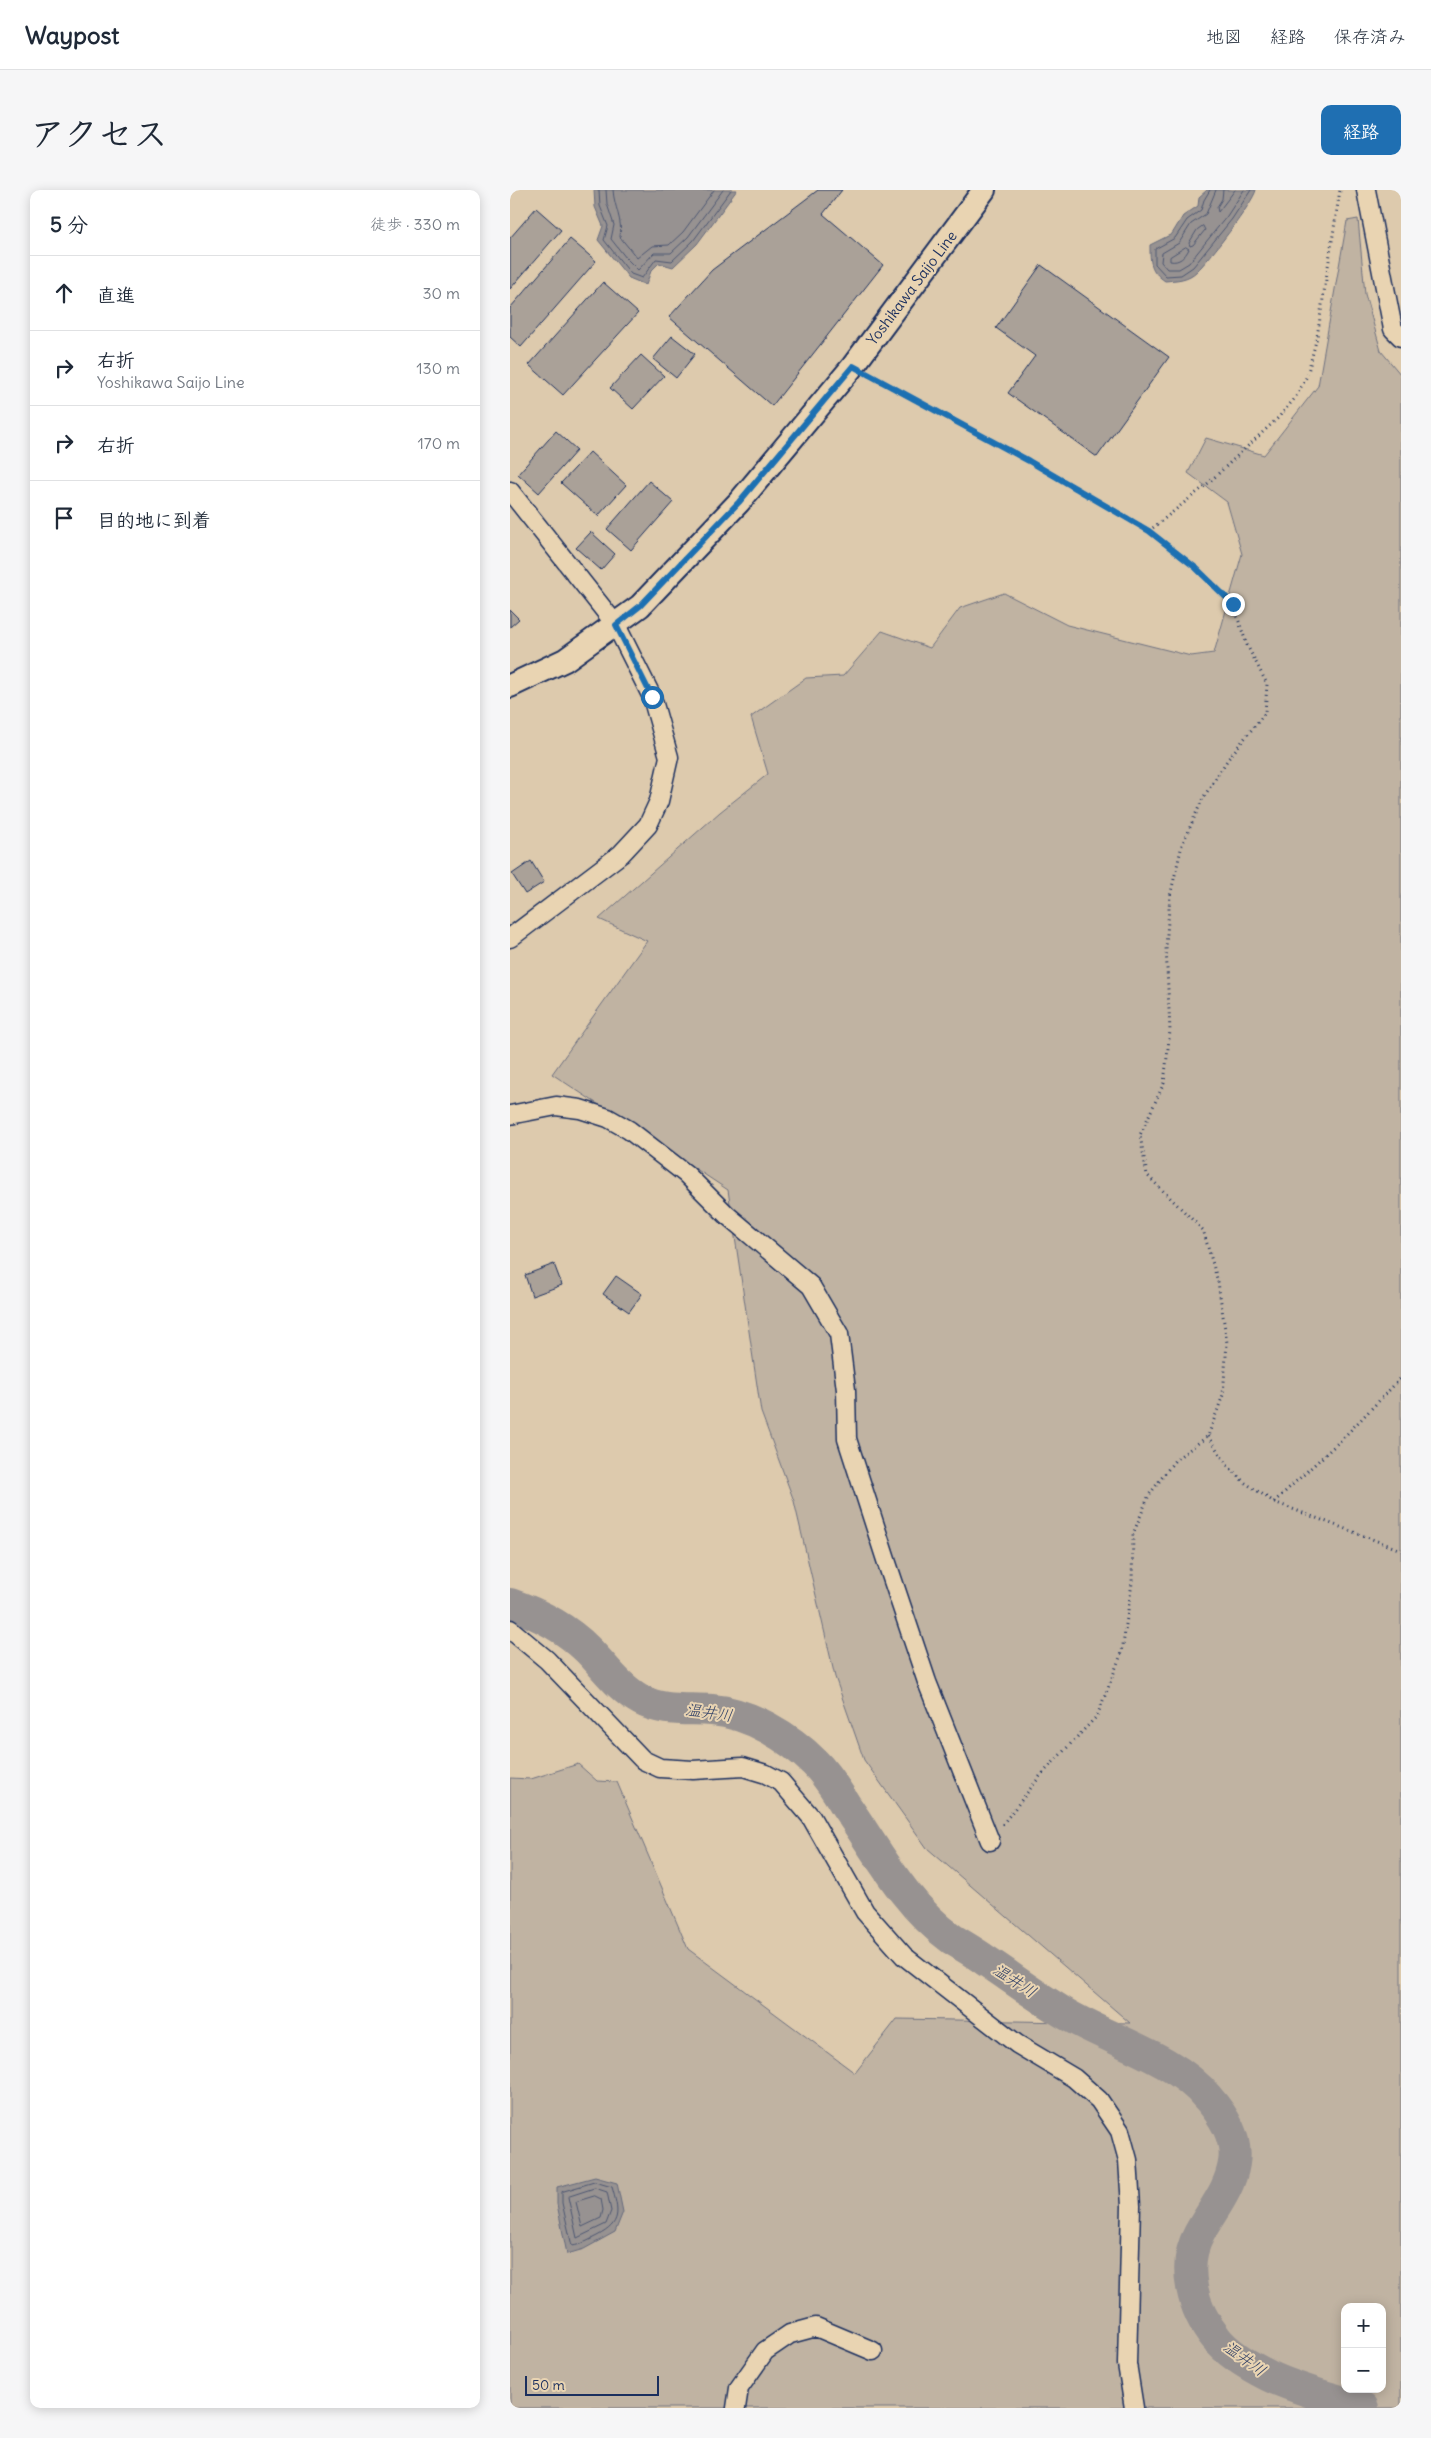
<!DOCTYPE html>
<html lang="ja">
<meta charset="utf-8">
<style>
:root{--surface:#fff;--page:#f6f6f7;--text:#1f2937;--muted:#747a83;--line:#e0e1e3;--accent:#1f6fb2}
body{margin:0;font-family:Delius,"Klee One",sans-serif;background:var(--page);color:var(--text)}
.controls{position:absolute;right:15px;bottom:15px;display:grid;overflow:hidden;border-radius:10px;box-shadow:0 2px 12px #0003}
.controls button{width:45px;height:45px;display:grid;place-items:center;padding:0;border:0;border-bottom:1px solid var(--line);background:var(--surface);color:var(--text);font:25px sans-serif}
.scale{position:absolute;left:15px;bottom:12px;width:134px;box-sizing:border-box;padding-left:5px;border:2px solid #1b2f5e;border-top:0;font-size:14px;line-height:18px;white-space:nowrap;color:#1b2f5e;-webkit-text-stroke:4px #e9d4b2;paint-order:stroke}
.stop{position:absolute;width:15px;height:15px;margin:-11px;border:4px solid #1f6fb2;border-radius:50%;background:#fff}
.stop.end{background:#1f6fb2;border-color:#fff;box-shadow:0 1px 5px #0008}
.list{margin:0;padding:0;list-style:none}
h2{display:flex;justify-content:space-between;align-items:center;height:65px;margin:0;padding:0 20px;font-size:21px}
h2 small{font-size:16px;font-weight:400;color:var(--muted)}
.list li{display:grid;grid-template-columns:32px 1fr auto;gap:15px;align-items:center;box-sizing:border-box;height:75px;padding:0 20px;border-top:1px solid var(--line)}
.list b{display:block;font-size:19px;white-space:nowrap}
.list p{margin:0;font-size:16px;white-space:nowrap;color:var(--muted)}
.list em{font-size:16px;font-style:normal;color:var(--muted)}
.icon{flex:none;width:28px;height:28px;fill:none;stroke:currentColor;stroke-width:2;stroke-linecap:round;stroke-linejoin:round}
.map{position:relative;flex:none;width:891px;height:2218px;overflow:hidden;border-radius:10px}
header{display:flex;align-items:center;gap:30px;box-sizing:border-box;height:70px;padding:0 25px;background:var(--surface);border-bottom:1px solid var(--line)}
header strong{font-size:24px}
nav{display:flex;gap:28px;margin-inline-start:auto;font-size:18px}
.intro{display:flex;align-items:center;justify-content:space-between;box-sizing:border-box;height:120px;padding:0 30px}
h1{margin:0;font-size:35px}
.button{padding:12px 22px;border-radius:10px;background:var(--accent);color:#fff;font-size:18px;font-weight:700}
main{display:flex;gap:30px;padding:0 30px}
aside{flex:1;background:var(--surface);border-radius:10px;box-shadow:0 2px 12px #0003}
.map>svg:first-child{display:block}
.green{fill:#c0b3a2;stroke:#6e7180;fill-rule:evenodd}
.water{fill:#979291;stroke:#656a7d}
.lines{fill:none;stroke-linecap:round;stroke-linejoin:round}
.shore{stroke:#4d5772;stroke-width:1}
.river{stroke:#979291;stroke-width:32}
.building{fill:#aaa198;stroke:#1b2f5e}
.minor-casing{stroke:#1b2f5e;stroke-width:21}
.major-casing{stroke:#1b2f5e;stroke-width:26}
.path{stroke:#1b2f5e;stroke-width:3;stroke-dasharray:1 4;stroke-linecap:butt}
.minor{stroke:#e9d4b2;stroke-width:18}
.major{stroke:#e9d4b2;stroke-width:22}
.route{stroke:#1f6fb2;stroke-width:6}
.labels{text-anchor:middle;stroke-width:4;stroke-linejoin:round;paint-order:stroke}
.street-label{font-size:15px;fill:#1b2f5e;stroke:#e9d4b2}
.water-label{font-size:16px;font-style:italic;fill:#344368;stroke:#e9d4b2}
</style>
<header>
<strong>Waypost</strong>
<nav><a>地図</a><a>経路</a><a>保存済み</a></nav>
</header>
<div class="intro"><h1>アクセス</h1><a class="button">経路</a></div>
<main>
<aside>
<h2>5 分<small>徒歩 · 330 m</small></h2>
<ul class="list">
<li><svg class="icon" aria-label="ahead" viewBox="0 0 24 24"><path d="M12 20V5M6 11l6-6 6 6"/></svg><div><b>直進</b></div><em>30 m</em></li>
<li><svg class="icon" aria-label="right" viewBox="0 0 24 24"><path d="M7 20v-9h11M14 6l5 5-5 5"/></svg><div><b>右折</b><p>Yoshikawa Saijo Line</p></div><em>130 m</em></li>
<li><svg class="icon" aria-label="right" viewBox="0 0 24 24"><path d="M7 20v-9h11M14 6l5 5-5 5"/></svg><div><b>右折</b></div><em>170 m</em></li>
<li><svg class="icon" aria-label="arrive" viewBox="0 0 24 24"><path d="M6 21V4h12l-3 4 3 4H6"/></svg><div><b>目的地に到着</b></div></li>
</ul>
</aside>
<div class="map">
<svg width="891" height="2218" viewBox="0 0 891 2218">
<rect width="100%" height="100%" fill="#ddcaad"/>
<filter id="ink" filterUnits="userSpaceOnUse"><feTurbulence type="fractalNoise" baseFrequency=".02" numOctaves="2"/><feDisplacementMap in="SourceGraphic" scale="10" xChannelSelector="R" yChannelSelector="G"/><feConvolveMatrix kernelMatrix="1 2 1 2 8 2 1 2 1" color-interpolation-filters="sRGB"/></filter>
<g filter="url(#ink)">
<!-- green -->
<path class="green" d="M 848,29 L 855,104 L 871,161 L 891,185 L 891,2218 L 0,2218 L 0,1588 L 21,1589 L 68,1574 L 87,1591 L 107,1592 L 178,1759 L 345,1883 L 387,1829 L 620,1833 L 417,1658 L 354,1570 L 325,1487 L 284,1311 L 251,1222 L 218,1000 L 42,884 L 137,751 L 89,729 L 210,622 L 258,584 L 241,527 L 296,488 L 333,486 L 372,441 L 420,458 L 450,418 L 494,403 L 557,435 L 681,466 L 704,463 L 732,364 L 717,312 L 678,283 L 696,248 L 754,265 L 808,196 L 837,31 ZM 835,2117 L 872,2117 L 872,2199 L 835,2199 Z"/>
<!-- water -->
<path class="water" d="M 84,0 L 227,0 L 187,54 L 163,77 L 149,73 L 141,81 L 136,95 L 119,88 L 88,50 L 93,36 L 85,17 Z
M 697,0 L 746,0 C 743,13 699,70 687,81 C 678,90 667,90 655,91 C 640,81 640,72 640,55 L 662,44 L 673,26 L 688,16 L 689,7 Z
M 85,1987 L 107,1993 L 113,2022 L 105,2042 L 74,2059 L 57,2064 L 47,2014 L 47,1997 Z"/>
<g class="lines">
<!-- shore -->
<path class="shore" d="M 89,0 L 90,16 L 98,36 L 94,50 L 121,84 L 132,88 L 146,69 L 162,71 L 183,51 L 221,0
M 96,0 L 97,14 L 104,35 L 101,49 L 116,68 L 128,80 L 144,63 L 161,63 L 178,47 L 213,0
M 103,0 C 104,17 113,30 110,47 L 127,68 L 142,56 L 159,55 L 173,42 L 204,0
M 700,0 L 694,10 L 691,20 L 677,30 L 665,48 L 645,59 L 645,74 L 656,86 L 671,85 L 683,77 L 722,29 L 741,0
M 706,0 L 696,24 L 681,34 L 669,53 L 652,63 L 651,72 L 657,79 L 669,79 L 679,73 L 717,26 L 734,0
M 713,0 L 712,9 L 707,17 L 708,22 L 725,0
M 693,36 L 695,40 L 683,55 L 680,56 L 679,53 L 687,40 Z
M 676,57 L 679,59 C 675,67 669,73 660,71 L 660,67 Z
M 85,1992 L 102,1997 C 109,2022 112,2033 87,2046 C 79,2050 71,2055 62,2056 L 52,2013 L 52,2002 Z
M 85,1998 L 97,2002 L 101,2021 L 96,2034 L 67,2048 L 58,2007 Z
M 85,2006 L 91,2009 L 93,2020 L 91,2028 L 72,2037 L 66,2012 Z"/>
<!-- river -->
<path class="river" d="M 0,1414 C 30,1424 56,1438 78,1460 C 95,1477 109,1498 131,1510 C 153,1522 178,1518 202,1520 C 240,1523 279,1547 305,1573 C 317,1585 327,1601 336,1616 C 368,1662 395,1715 442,1749 C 453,1756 464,1762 475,1770 C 504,1789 532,1811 563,1828 C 606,1852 666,1869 698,1908 C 713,1925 728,1949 724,1973 C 720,2000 701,2021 689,2044 C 671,2077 683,2120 706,2148 C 718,2164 741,2177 759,2186 C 788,2200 822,2208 853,2218"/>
</g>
<!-- building -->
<path class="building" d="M 308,0 L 332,0 L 313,24 L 373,75 L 262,216 L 159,127 L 202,80 Z
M 26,18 L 51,40 L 0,99 L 0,48 Z
M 60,49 L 86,71 L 11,157 L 0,147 L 0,118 Z
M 531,75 L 659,167 L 587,267 L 498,203 L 525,166 L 486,138 Z
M 93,92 L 128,123 L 53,205 L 19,175 Z
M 162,146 L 185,164 L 166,188 L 143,169 Z
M 131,165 L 154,186 L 123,219 L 100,198 Z
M 46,241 L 67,260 L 29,303 L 8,284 Z
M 80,262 L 116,295 L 88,326 L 51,293 Z
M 139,291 L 163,312 L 121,360 L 97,339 Z
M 81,342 L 105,364 L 91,380 L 66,358 Z
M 0,420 L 9,429 L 0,437 Z
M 21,671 L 34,692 L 15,704 L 2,684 Z
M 44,1074 L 52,1095 L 22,1106 L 15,1085 Z
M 106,1086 L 132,1104 L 119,1122 L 93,1104 Z"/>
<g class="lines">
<!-- minor casing -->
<g class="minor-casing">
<path id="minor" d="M 856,0 L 883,139 L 891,147
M 0,301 L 106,435 L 142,507 L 159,567 L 149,611 L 138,635 L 111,664 L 0,748
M 0,925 L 46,916 L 70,919 L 98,928 L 119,940 L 176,984 L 217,1025 L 301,1096 L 329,1144 L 336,1200 L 337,1249 L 377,1373 L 417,1492 L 480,1651
M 0,1439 L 37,1470 L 133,1570 L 150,1578 L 183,1580 L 233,1577 L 256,1584 L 271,1592 L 301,1627 L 355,1722 L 394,1766 L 507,1854 L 564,1888 L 589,1910 L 610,1941 L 618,1970 L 621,2016 L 617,2174 L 624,2218
M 226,2218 L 229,2198 L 255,2161 L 280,2144 L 306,2137 L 363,2161"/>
</g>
<!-- major casing -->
<g class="major-casing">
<path id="major" d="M 0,496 L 55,470 L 130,416 L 229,312 L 343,176 L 474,0"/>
</g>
<!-- path -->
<path class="path" d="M 359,185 L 519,271 L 639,341 L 686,378 L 723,414 L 737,455 L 757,494 L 755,523 L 718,569 L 693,608 L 672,655 L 660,706 L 656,757 L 660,841 L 654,893 L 630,945 L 637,985 L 693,1040 L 708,1092 L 717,1153 L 713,1205 L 698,1246 L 665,1270 L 639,1305 L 623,1344 L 622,1393 L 612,1462 L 587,1526 L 531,1585 L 492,1635
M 639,341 L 695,296 L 768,228 L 785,208 L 797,186 L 807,147 L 830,0
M 698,1246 L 717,1275 L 734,1292 L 764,1312 L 891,1360
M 764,1312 L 833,1248 L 891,1188"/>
<!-- minor -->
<use href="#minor" class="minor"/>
<!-- major -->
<use href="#major" class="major"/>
</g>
</g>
<g class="lines" filter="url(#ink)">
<!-- route -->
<path class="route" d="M 142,507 L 106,435 L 130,416 L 229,312 L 343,176 L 519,271 L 639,341 L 686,378 L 723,414"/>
</g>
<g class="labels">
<!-- street labels -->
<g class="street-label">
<text transform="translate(402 98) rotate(-53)" y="5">Yoshikawa Saijo Line</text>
</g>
<!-- water labels -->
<g class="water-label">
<text transform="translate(199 1522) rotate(8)" y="6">温井川</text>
<text transform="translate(505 1790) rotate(33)" y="6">温井川</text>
<text transform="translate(735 2168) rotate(36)" y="6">温井川</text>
</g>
</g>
</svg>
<div class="controls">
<button>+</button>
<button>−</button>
</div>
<div class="scale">50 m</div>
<div class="stop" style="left:142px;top:507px"></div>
<div class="stop end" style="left:723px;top:414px"></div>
</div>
</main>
